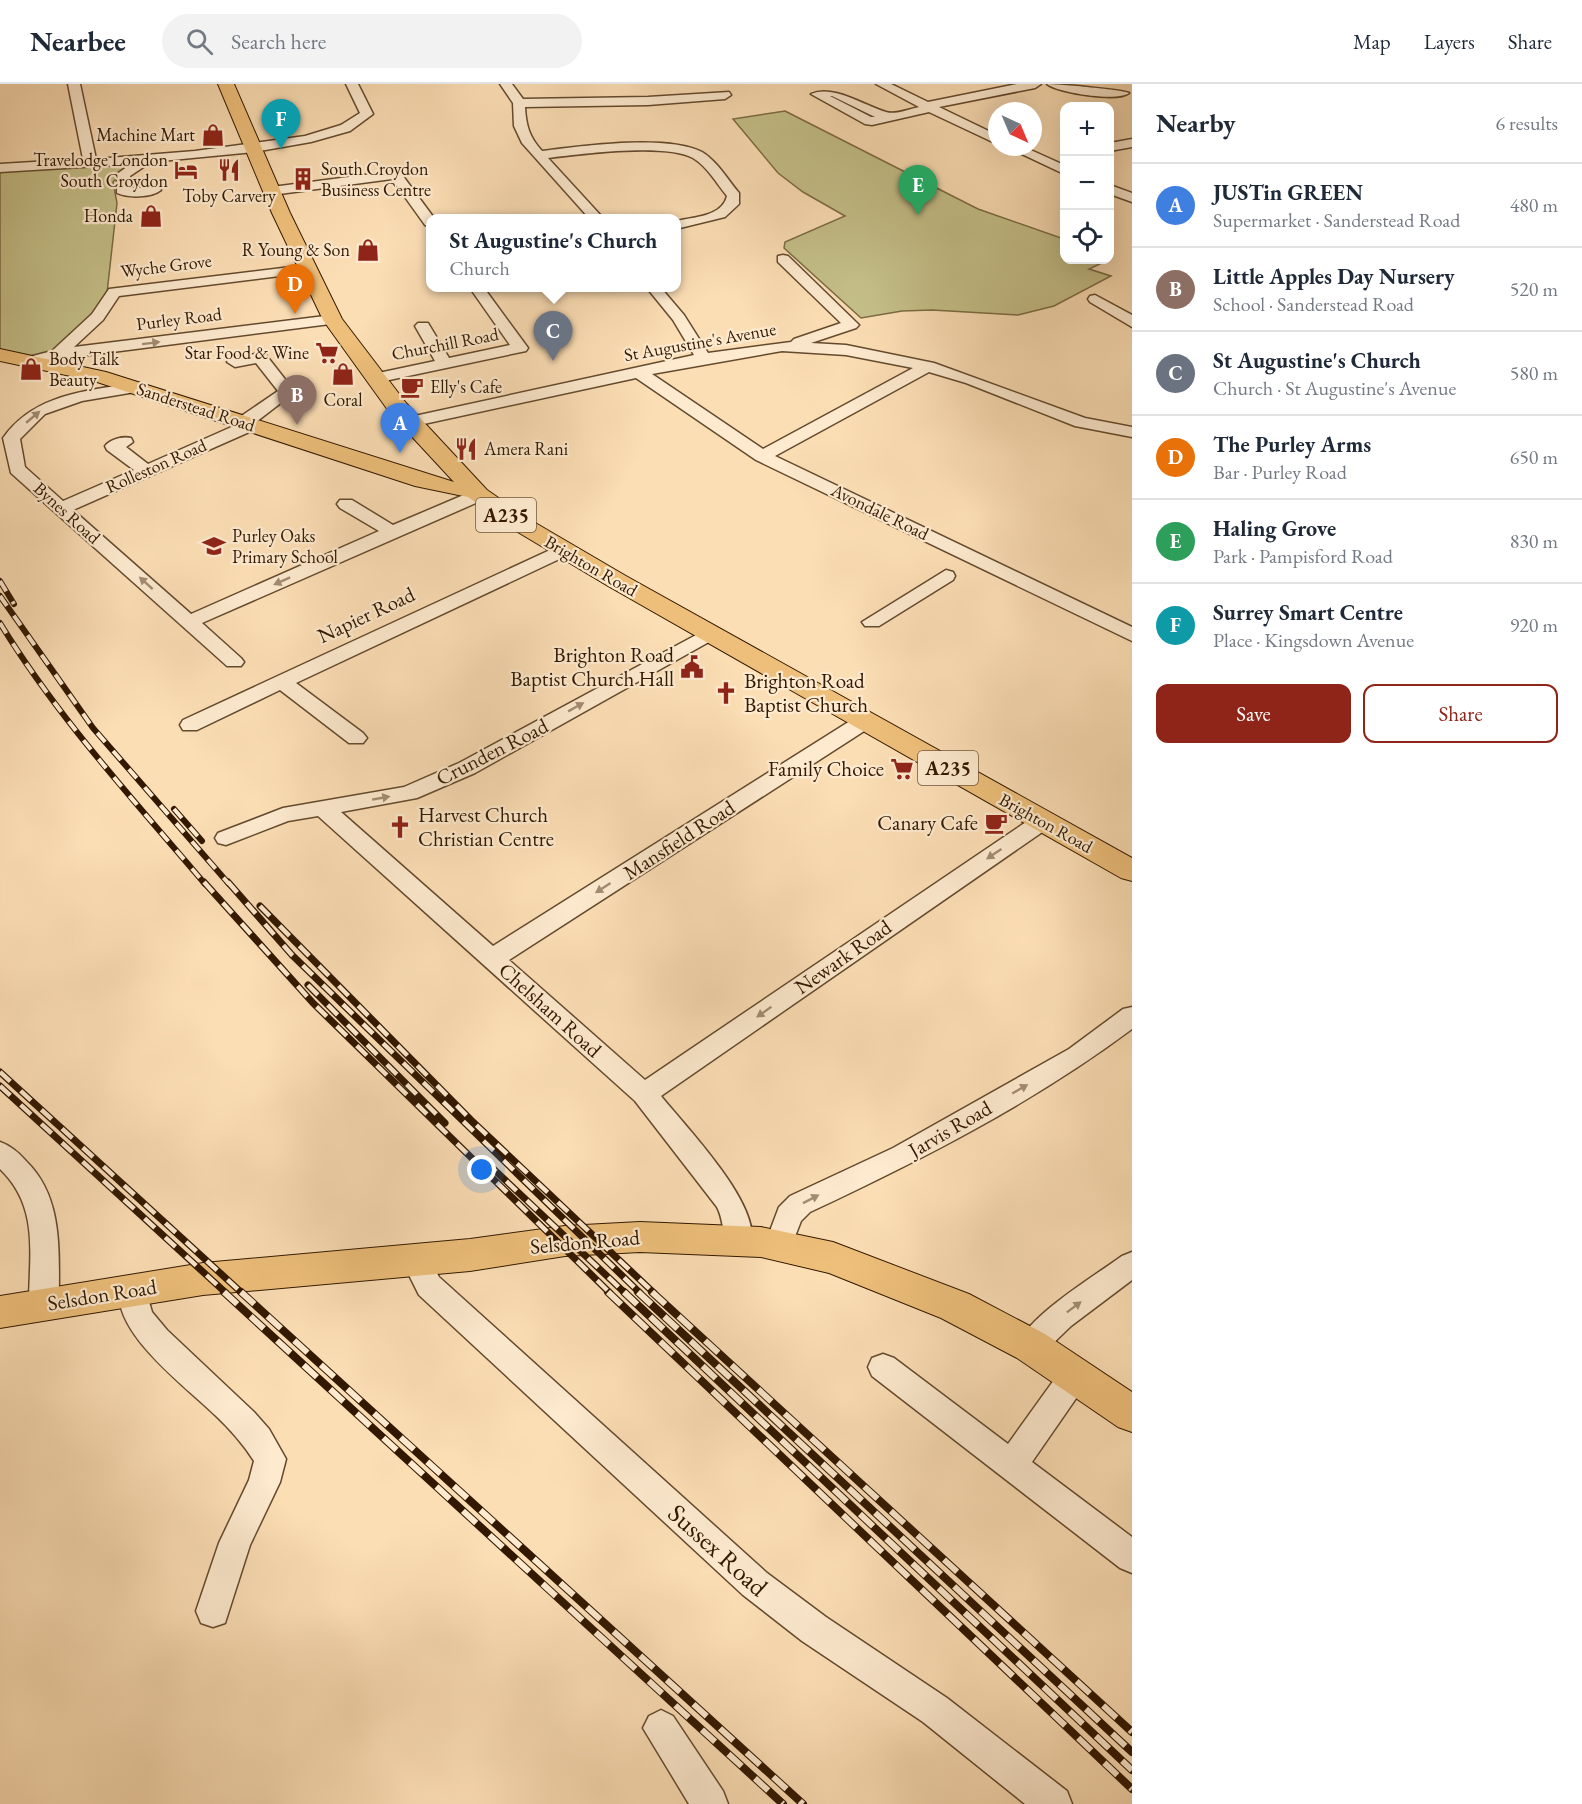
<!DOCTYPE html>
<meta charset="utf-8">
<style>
:root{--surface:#fff;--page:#f2f2f3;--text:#1f2937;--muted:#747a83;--line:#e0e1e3;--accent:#8f2418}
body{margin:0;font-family:"EB Garamond",serif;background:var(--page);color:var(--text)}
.controls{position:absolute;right:18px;top:18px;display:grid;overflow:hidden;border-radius:12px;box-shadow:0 6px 24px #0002}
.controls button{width:54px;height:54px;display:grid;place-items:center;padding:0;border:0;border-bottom:2px solid var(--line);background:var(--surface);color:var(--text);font:30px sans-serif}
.compass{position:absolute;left:988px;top:18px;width:54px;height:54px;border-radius:50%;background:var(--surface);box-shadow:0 6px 24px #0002;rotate:136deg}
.you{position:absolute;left:482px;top:1086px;width:21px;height:21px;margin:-15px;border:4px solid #fff;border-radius:50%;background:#1a73e8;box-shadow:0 0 0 9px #1a73e833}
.badge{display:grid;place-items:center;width:39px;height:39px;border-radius:50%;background:var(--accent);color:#fff;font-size:20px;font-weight:700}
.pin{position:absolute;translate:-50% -50px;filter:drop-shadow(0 2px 3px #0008)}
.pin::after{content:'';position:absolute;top:32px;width:21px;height:18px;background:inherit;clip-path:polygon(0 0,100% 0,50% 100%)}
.popup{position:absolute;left:426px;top:130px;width:255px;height:78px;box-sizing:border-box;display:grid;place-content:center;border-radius:12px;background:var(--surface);filter:drop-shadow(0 2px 4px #0005);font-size:20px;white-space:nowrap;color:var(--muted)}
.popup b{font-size:22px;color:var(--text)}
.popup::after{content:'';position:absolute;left:50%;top:100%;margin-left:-12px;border:12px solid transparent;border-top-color:var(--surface)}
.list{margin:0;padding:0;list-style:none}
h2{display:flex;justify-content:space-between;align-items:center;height:78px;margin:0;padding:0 24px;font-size:26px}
h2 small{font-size:20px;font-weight:400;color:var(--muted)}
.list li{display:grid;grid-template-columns:39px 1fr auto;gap:18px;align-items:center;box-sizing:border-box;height:84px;padding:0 24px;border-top:2px solid var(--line)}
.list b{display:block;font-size:22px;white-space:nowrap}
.list p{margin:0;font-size:20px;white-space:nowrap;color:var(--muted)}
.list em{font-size:20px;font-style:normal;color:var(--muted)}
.actions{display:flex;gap:12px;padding:18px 24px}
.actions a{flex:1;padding:14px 0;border:2px solid var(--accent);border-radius:12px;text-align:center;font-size:21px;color:var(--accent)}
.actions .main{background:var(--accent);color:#fff}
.icon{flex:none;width:33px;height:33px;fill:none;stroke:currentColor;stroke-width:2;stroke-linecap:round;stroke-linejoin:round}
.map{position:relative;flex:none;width:1132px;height:1720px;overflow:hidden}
header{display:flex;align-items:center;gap:36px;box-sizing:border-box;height:84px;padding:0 30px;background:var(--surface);border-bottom:2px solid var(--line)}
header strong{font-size:28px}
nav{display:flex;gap:33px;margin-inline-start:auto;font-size:21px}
.search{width:420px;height:54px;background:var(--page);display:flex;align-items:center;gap:15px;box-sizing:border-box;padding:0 21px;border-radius:33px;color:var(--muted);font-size:22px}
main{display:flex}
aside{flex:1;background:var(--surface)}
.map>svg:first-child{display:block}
.green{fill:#c5c089;stroke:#7c6c44;stroke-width:1.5}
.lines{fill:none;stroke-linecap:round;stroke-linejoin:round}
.minor-casing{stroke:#644a2d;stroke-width:3}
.major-casing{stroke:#321800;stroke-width:2}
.minor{fill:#fdeacf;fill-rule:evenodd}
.major{fill:#eebf7a;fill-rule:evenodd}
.rail-far2-casing{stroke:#321800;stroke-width:6}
.rail-far1-casing{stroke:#321800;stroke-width:7}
.rail-casing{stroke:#321800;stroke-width:8}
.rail-far2{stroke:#fdeacf;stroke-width:4;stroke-dasharray:12;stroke-linecap:butt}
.rail-far1{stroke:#fdeacf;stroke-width:4.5;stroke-dasharray:14;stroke-linecap:butt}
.rail{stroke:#fdeacf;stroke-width:6;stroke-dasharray:18;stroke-linecap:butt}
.oneway{fill:#a28c72}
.labels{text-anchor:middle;stroke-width:4.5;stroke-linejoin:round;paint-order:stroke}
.far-poi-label{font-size:18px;fill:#321800;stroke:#fdeacf;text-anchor:end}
.far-street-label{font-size:18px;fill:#321800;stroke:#fdeacf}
.shield{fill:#fdeacf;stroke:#6f573e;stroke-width:1.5}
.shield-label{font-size:20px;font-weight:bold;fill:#321800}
.street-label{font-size:21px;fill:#321800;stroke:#fdeacf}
.poi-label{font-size:21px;fill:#321800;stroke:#fdeacf;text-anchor:end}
.near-street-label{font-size:26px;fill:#321800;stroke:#fdeacf}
</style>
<header>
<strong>Nearbee</strong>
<div class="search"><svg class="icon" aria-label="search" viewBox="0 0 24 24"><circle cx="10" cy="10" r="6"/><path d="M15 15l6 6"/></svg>Search here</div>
<nav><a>Map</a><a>Layers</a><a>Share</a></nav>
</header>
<main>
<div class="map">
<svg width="1132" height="1720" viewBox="0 0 1132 1720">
<rect width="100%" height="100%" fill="#fcdeb5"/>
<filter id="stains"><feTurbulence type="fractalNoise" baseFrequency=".00333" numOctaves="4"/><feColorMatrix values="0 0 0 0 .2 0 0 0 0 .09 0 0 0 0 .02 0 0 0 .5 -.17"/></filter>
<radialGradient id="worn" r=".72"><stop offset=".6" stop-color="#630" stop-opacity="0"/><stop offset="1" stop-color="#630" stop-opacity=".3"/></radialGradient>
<!-- green -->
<path class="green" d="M 785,27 L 978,125 L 1064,155 L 1064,176 L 1110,175 L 1089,185 L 1111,192 L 1054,222 L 1018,231 L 932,226 L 902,227 L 861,234 L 784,164 L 785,158 L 845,132 L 803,108 L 778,89 L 733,35 Z
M 139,79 L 119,91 L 113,98 L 117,119 L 107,209 L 94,232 L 55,269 L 34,274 L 0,267 L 0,87 Z"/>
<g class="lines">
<!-- minor casing -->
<g class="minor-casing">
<path id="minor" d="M 68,0 L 80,0 L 96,75 L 195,67 L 305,52 L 341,41 L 360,29 L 346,0 L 358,0 L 373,30 L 350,47 L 311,58 L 254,68 L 151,78 L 130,92 L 129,104 L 159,103 L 161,106 C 151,114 128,114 117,109 L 117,90 L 131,80 L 0,88 L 0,80 L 83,75 Z
M 500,0 L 512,0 L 523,15 L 648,13 L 729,8 L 731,11 L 725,15 L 648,21 L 525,23 C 526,41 529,53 542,67 C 581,62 667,50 702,68 C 717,77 728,96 739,109 L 739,120 L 725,133 L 676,145 L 676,137 C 693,133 722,133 727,112 C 717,100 707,82 693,74 C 665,59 581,70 548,74 L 603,134 L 589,134 L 522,59 L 514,42 L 513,19 Z
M 876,0 L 891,0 L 928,18 L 1017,0 L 1041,0 L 1035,4 L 939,23 L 997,51 L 997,60 L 929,28 L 872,41 L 865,40 L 811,10 C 833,0 865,22 886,28 C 895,31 910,25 919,23 ZM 830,12 L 832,12 L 875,33 L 871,33 Z
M 1047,0 C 1058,0 1125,6 1129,9 C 1118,18 1058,9 1047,0 Z
M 1132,55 L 1132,63 L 1110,67 L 1110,59 Z
M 1007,63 L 1024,63 L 1064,81 L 1064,90 Z
M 395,87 L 400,88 L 434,134 L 430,134 L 430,142 L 425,141 L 392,95 L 272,111 L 265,107 L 272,103 Z
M 1110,101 L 1132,109 L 1132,118 L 1110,110 Z
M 783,171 L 788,172 L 859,241 L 856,244 L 811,259 L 846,261 L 934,279 L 1085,334 L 1132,343 L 1132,353 L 1075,342 L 966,299 L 929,288 L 775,372 L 1132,543 L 1132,557 L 756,376 L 636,294 L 410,343 L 402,338 L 410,333 L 694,271 L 673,236 L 647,204 L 661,204 L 684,231 L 708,269 L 791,258 L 794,255 L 841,239 L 778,178 L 778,172 ZM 782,267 L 846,271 L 913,284 L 763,365 L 652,290 Z
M 307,181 L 314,185 L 312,188 L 119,212 L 103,236 L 74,263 L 333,231 L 338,233 L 341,236 L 338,239 L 58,275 L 31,282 L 23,277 L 25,274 L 52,267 L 92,230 L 109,205 Z
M 470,204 L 484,204 L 528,264 L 526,267 L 375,299 L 369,297 L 367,294 L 369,291 L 435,277 L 415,242 L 418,239 L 428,239 L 449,274 L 510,261 Z
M 1095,211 L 1132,231 L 1132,243 L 1090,218 L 1088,215 L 1090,212 Z
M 260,269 L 266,271 L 295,308 L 256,338 L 258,341 L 256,345 L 73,426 L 191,530 L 379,447 L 340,424 L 337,420 L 340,416 L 352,416 L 393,441 L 473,407 L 485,407 L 488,411 L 485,415 L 202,539 L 241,574 L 244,578 L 241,582 L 227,582 L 11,389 L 3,354 C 34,310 86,307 135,299 L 141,301 L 143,304 L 141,307 L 82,317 L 45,330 L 20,355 L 25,383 L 63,417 L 134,386 L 107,366 L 105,362 C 110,355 123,352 131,354 L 133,358 L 126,363 L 148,380 L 236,341 L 237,335 L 278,307 L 256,279 L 235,283 L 227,278 L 229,275 Z
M 563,460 L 572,466 L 570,470 L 296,599 L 363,649 L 367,654 L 363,659 L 349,659 L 280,606 L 197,646 L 183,646 L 180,641 L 183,636 Z
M 946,486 L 953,488 L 955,492 L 953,496 L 879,542 L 865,542 L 862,538 Z
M 709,544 L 719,550 L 716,554 L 475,689 L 417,714 L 341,728 L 493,862 L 858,632 L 872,632 L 875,637 L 872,642 L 509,876 L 645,996 L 1035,732 L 1043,730 L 1051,732 L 1054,737 L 1051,742 L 661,1012 C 685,1042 768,1127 749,1164 L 739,1168 L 729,1164 C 722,1151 724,1136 717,1123 L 635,1017 L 318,732 L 288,737 L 226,761 L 218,759 L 215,754 L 218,749 L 283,724 L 404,703 L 459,679 Z
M 1132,923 L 1132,945 C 1033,1019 921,1076 810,1128 L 801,1137 L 789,1168 L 779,1172 L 769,1168 L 765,1160 L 779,1123 L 790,1112 L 893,1064 L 1069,965 L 1123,925 Z
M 0,1058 C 11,1062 18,1068 26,1077 C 65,1115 58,1171 59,1221 L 54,1230 L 44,1233 L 34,1230 L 29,1221 C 29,1171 40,1123 0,1085 Z
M 415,1163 L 425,1167 L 439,1193 L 767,1489 L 826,1533 L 947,1614 L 1067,1707 L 1072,1720 L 1025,1720 L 923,1638 L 802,1557 L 743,1511 L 419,1211 L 401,1175 L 405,1167 Z
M 1132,1168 L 1132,1196 L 1071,1242 L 1041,1271 L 1031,1275 L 1021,1271 L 1016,1262 C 1031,1230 1093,1193 1122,1172 Z
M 133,1194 L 143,1197 L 152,1228 L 167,1246 L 254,1328 L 269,1345 L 286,1375 L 280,1398 L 250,1461 L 225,1539 L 213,1543 L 201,1539 L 196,1527 L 219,1459 L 249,1396 L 254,1377 C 243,1360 230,1345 215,1331 C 188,1304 101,1241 123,1197 Z
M 883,1270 L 894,1274 L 1008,1360 L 1064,1282 L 1075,1278 L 1086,1282 L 1090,1291 L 1086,1300 L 1032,1378 L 1132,1453 L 1132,1489 L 1120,1484 L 872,1292 L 868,1283 L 872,1274 Z
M 661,1626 L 673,1632 L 723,1707 L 728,1720 L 689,1720 L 643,1644 L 649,1632 Z"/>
</g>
<!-- major casing -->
<g class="major-casing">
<path id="major" d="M 218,0 L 234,0 L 290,129 L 342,235 L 406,319 L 487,406 L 532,437 L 626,492 L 1132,774 L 1132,797 L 1121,794 L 608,502 L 516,447 L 468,413 L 415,402 L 94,297 L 0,277 L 0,265 L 106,288 L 454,398 L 390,329 L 323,236 L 272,129 Z
M 640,1138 L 761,1143 L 833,1158 L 969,1210 L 1045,1250 L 1132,1308 L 1132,1348 L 1118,1343 L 1017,1274 L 941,1234 L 829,1189 L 761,1173 L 640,1168 L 565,1172 L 470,1187 L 203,1211 L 0,1244 L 0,1212 L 203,1179 L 470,1155 L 565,1142 Z"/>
</g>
<!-- minor -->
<use href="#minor" class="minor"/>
<!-- major -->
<use href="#major" class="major"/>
<!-- rail-far2 casing -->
<g class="rail-far2-casing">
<path id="rail-far2" d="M 0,497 L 14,520
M 0,512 L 93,644 L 229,800
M 0,539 C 58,634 133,715 205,800
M 174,725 L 202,757"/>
</g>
<!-- rail-far1 casing -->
<g class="rail-far1-casing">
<path id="rail-far1" d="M 204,798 L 313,919 L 610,1209
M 228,798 L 292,871 L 640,1209
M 260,822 L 471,1036 L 654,1209
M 308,901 L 445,1039
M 0,988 L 242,1209
M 0,1002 L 226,1209
M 486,1078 L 625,1209"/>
</g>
<!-- rail casing -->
<g class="rail-casing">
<path id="rail" d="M 224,1208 L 783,1720
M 241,1208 L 803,1720
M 608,1208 L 1132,1705
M 624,1208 L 1132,1686
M 638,1208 L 1132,1668
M 652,1208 L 1132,1648"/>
</g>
<!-- rail-far2 -->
<use href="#rail-far2" class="rail-far2"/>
<!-- rail-far1 -->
<use href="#rail-far1" class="rail-far1"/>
<!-- rail -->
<use href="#rail" class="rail"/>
</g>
<!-- one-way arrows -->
<defs><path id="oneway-solid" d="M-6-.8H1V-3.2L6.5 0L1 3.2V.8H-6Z" transform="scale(1.5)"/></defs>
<g class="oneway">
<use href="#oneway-solid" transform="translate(151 259) rotate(-7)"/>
<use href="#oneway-solid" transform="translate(33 333) rotate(-40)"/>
<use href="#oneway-solid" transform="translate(282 497) rotate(156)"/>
<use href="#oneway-solid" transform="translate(146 499) rotate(-138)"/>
<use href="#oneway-solid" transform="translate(576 623) rotate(-29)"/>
<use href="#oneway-solid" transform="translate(381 714) rotate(-10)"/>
<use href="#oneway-solid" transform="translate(994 770) rotate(146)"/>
<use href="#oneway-solid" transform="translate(603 804) rotate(147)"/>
<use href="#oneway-solid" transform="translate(764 928) rotate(145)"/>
<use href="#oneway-solid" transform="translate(1020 1005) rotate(-30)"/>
<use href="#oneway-solid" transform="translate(811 1115) rotate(-27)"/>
<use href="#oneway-solid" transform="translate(1074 1223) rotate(-37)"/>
</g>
<!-- icons -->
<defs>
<g id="shop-bare" transform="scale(1.8)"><path d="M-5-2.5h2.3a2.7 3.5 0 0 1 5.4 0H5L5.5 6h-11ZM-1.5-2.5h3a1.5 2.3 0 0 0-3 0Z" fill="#8f2418" stroke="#fdeacf" stroke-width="2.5" paint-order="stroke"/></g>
<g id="hotel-bare" transform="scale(1.8)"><path d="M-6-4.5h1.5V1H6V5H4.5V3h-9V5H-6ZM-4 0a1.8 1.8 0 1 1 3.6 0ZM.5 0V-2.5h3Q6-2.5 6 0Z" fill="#8f2418" stroke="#fdeacf" stroke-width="2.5" paint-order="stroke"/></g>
<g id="restaurant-bare" transform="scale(1.8)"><path d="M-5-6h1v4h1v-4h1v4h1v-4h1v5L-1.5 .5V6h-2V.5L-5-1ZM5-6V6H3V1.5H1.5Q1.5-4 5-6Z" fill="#8f2418" stroke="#fdeacf" stroke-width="2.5" paint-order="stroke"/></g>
<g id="building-bare" transform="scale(1.8)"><path d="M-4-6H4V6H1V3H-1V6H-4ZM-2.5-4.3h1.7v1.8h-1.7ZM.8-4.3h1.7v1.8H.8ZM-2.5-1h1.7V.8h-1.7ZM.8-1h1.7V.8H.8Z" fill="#8f2418" stroke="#fdeacf" stroke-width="2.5" paint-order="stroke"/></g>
<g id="supermarket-bare" transform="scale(1.8)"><path d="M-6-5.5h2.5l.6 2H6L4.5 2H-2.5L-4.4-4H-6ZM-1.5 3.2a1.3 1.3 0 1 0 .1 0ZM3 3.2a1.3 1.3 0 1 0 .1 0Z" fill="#8f2418" stroke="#fdeacf" stroke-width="2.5" paint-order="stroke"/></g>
<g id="cafe-bare" transform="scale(1.8)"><path d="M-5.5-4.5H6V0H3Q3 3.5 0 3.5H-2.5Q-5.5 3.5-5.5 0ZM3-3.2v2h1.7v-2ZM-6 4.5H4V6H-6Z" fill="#8f2418" stroke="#fdeacf" stroke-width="2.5" paint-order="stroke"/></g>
<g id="school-bare" transform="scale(1.8)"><path d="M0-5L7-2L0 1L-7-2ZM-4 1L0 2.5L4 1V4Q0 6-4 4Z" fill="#8f2418" stroke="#fdeacf" stroke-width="2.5" paint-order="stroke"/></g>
<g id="civic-bare" transform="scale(1.8)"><path d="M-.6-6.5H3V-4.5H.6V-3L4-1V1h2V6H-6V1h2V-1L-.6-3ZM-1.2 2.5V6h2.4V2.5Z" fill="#8f2418" stroke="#fdeacf" stroke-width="2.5" paint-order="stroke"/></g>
<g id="church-bare" transform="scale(1.8)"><path d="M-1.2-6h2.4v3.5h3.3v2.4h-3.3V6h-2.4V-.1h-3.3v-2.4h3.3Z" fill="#8f2418" stroke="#fdeacf" stroke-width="2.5" paint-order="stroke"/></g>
</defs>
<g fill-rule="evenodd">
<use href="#shop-bare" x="213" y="51"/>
<use href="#hotel-bare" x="186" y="86"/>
<use href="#restaurant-bare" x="229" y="86"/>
<use href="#building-bare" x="303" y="95"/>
<use href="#shop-bare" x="151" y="132"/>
<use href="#shop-bare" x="368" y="166"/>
<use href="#supermarket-bare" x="327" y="269"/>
<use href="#shop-bare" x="31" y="285"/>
<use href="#shop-bare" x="343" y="290"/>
<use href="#cafe-bare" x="412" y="303"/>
<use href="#restaurant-bare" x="466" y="365"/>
<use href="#school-bare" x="214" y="462"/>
<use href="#civic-bare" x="692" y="583"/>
<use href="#church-bare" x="726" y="609"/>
<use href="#supermarket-bare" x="902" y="685"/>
<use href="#cafe-bare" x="996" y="739"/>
<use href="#church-bare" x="400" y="743"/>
</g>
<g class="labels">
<!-- far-poi labels -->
<g class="far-poi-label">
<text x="195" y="57">Machine Mart</text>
<text x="168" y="82">Travelodge London<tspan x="168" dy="21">South Croydon</tspan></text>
<text x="321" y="91" text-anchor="start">South Croydon<tspan x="321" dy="21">Business Centre</tspan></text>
<text x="229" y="118" text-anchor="middle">Toby Carvery</text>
<text x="133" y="138">Honda</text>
<text x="350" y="172">R Young &amp; Son</text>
<text x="309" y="275">Star Food &amp; Wine</text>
<text x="49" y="281" text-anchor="start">Body Talk<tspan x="49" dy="21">Beauty</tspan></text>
<text x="430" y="309" text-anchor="start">Elly's Cafe</text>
<text x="343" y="322" text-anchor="middle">Coral</text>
<text x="484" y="371" text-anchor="start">Amera Rani</text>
<text x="232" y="458" text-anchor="start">Purley Oaks<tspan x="232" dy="21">Primary School</tspan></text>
</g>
<!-- far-street labels -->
<g class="far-street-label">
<text transform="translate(166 182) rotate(-7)" y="6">Wyche Grove</text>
<text transform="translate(179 235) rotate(-7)" y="6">Purley Road</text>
<text transform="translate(700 258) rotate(-10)" y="6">St Augustine's Avenue</text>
<text transform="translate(445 260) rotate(-11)" y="6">Churchill Road</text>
<text transform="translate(196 323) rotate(18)" y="6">Sanderstead Road</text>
<text transform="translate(156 382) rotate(-24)" y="6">Rolleston Road</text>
<text transform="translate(880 428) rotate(26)" y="6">Avondale Road</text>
<text transform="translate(67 429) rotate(42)" y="6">Bynes Road</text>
<text transform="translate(591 482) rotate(30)" y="6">Brighton Road</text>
<text transform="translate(1046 739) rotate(29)" y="6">Brighton Road</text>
</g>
<!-- shield labels -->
<g class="shield">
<rect x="476" y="414" width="60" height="34" rx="4.5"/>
<rect x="918" y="667" width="60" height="34" rx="4.5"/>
</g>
<g class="shield-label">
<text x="506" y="438">A235</text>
<text x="948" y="691">A235</text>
</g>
<!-- street labels -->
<g class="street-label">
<text transform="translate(366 531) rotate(-25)" y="7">Napier Road</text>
<text transform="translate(492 668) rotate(-27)" y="7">Crunden Road</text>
<text transform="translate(679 756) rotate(-33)" y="7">Mansfield Road</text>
<text transform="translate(843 873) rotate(-35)" y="7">Newark Road</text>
<text transform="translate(550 926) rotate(42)" y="7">Chelsham Road</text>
<text transform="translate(950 1045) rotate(-30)" y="7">Jarvis Road</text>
<text transform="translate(585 1158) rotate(-5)" y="7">Selsdon Road</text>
<text transform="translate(102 1211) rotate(-9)" y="7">Selsdon Road</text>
</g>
<!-- poi labels -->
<g class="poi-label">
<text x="674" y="578">Brighton Road<tspan x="674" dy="24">Baptist Church Hall</tspan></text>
<text x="744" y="604" text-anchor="start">Brighton Road<tspan x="744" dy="24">Baptist Church</tspan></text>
<text x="884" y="692">Family Choice</text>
<text x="418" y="738" text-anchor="start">Harvest Church<tspan x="418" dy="24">Christian Centre</tspan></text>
<text x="978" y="746">Canary Cafe</text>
</g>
<!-- near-street labels -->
<g class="near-street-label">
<text transform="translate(718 1466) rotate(42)" y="9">Sussex Road</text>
</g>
</g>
<rect width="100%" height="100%" filter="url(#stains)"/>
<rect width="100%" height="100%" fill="url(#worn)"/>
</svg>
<div class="controls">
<button>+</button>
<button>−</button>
<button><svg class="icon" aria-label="locate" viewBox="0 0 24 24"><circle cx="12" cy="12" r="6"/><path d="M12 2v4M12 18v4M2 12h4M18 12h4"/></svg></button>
</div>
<svg class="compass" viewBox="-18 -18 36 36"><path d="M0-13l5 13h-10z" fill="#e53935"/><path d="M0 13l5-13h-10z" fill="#747a83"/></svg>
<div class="you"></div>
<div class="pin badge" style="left:400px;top:369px;background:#3f7fe0">A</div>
<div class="pin badge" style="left:297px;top:341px;background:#8d6e63">B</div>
<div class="pin badge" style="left:553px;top:277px;background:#6b7280">C</div>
<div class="popup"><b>St Augustine's Church</b>Church</div>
<div class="pin badge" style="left:295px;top:230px;background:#e8710a">D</div>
<div class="pin badge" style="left:918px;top:131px;background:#2e9e5b">E</div>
<div class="pin badge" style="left:281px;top:65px;background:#0f9aa8">F</div>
</div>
<aside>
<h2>Nearby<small>6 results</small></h2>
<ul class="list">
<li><span class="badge" style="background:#3f7fe0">A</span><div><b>JUSTin GREEN</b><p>Supermarket · Sanderstead Road</p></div><em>480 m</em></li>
<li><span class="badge" style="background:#8d6e63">B</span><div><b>Little Apples Day Nursery</b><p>School · Sanderstead Road</p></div><em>520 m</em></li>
<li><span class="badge" style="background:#6b7280">C</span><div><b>St Augustine's Church</b><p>Church · St Augustine's Avenue</p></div><em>580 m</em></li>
<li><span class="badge" style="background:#e8710a">D</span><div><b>The Purley Arms</b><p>Bar · Purley Road</p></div><em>650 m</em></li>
<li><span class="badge" style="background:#2e9e5b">E</span><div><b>Haling Grove</b><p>Park · Pampisford Road</p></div><em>830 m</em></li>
<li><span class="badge" style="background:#0f9aa8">F</span><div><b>Surrey Smart Centre</b><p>Place · Kingsdown Avenue</p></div><em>920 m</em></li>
</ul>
<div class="actions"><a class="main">Save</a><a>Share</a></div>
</aside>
</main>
